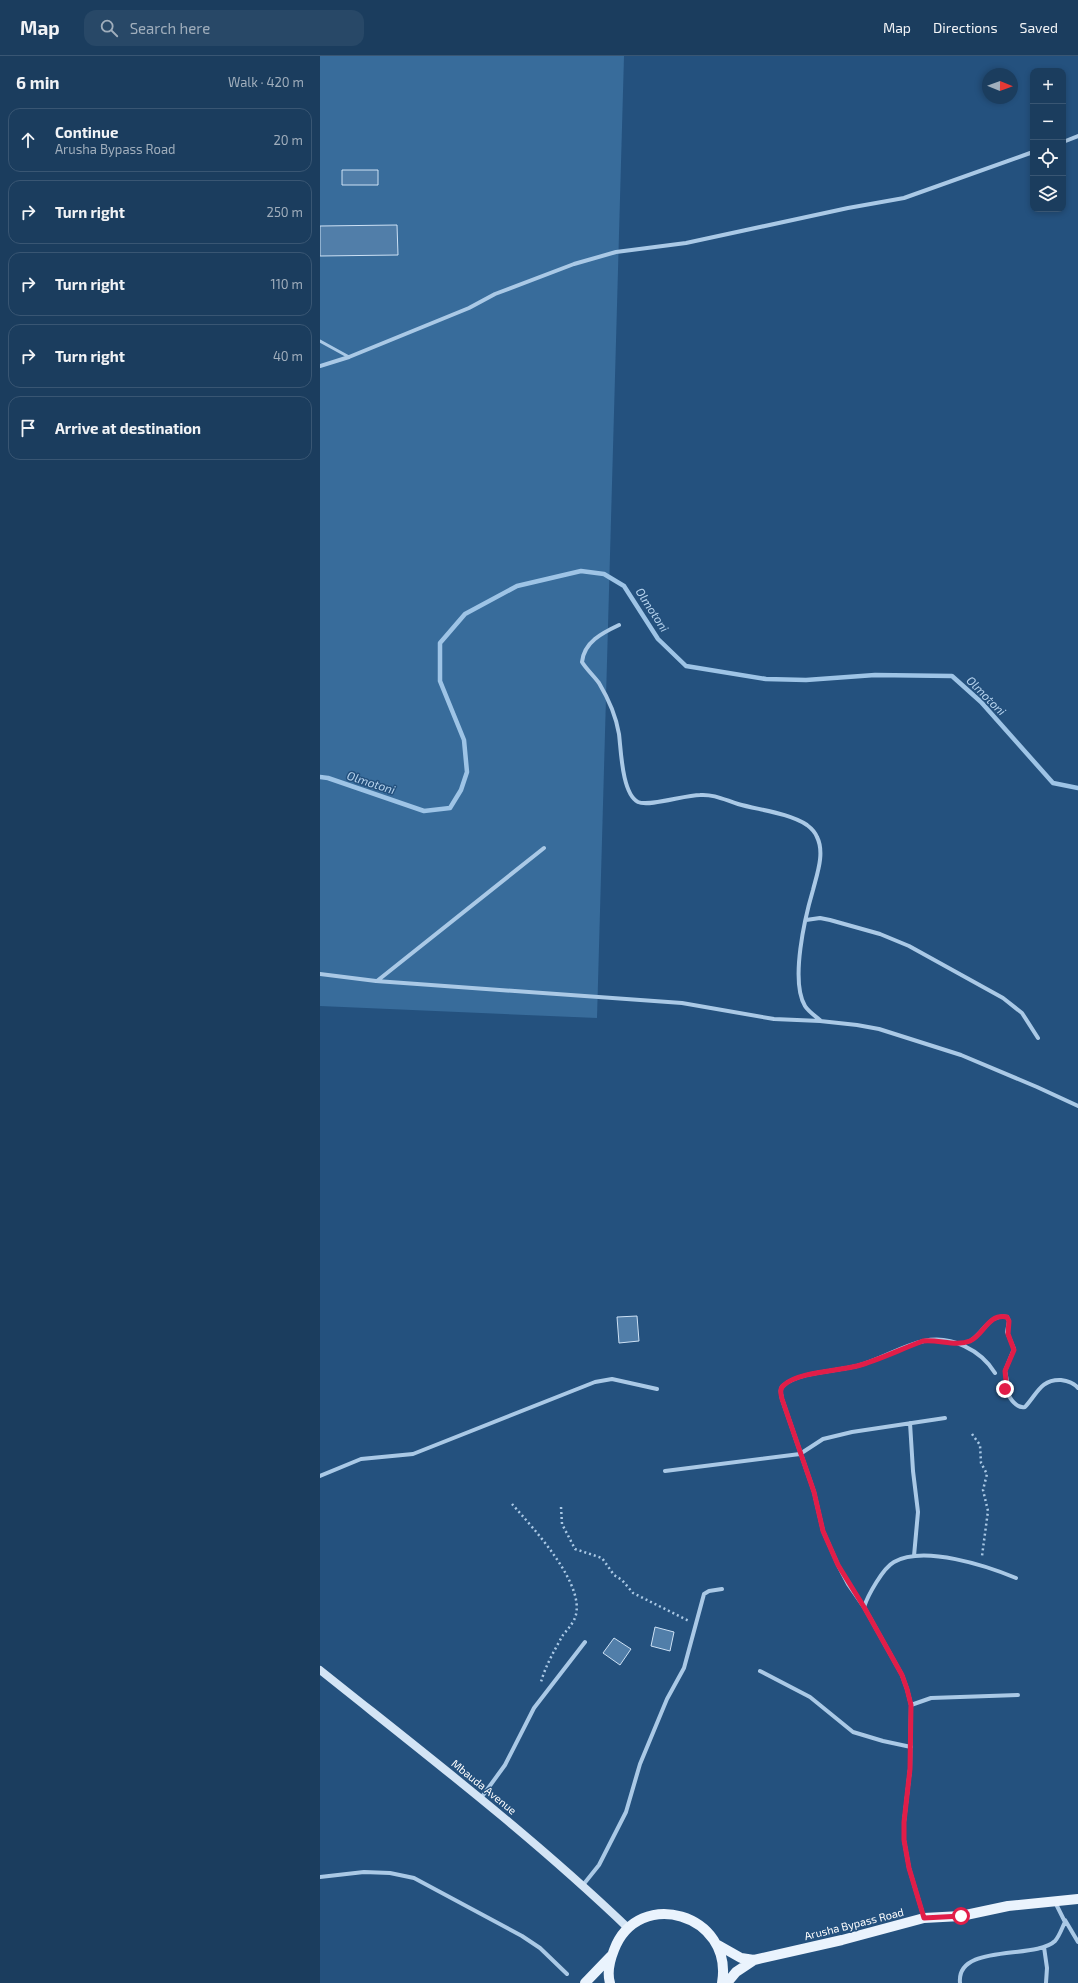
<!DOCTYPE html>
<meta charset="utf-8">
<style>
:root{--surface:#1b3d5e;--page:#284867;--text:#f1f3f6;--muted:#a0aebc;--line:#395673}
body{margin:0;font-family:"Exo 2",sans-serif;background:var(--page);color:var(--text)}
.controls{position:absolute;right:12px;top:12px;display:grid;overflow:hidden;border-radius:8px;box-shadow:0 2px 6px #0003}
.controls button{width:36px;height:36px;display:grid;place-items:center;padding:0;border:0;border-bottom:1px solid var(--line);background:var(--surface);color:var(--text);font:20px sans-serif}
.compass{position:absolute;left:662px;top:12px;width:36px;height:36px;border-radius:50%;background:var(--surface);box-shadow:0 2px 6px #0003;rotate:91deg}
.stop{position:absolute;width:12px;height:12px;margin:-9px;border:3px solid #e11d48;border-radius:50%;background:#fff}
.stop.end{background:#e11d48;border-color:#fff;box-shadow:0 1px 4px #0008}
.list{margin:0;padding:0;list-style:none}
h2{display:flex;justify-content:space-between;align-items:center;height:52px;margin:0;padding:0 16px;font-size:17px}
h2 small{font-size:13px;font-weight:400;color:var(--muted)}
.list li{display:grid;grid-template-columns:26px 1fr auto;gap:12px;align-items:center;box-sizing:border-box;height:64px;margin:0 8px 8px;padding:0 8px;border:1px solid var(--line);border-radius:12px}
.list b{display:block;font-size:15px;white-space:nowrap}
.list p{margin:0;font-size:13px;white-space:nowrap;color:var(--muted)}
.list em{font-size:13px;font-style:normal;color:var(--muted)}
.icon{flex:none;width:22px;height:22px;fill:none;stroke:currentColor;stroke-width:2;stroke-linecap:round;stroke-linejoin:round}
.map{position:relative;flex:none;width:758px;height:1927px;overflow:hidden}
header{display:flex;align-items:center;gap:24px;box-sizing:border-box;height:56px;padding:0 20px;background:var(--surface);border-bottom:1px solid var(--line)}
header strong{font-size:19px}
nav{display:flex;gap:22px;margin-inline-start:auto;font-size:14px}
.search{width:280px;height:36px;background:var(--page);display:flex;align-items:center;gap:10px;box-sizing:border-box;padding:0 14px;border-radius:12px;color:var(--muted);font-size:15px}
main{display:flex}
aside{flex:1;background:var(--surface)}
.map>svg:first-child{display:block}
.green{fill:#386c9b}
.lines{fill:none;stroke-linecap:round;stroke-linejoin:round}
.stream{stroke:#9ec4e6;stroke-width:4.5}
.building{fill:#517ea9;stroke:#cde1f5}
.path{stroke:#aac9e6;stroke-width:2.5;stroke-dasharray:2 3;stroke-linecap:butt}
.lane{stroke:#aac9e6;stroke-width:3}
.street{stroke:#aac9e6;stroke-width:4}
.secondary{stroke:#d3e4f5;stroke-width:8}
.primary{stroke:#eaf3fd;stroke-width:10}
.route{stroke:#e11d48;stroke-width:5}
.labels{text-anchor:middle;stroke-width:3;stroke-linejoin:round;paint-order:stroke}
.street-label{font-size:11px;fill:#fff;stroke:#24517e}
.water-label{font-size:12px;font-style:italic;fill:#b5d2ed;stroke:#24517e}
</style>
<header>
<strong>Map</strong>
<div class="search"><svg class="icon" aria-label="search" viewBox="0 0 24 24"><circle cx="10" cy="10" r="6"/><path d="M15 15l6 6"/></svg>Search here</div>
<nav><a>Map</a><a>Directions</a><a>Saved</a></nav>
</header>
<main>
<aside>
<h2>6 min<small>Walk · 420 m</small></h2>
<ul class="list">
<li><svg class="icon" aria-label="ahead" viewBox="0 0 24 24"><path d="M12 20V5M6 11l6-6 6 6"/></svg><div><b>Continue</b><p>Arusha Bypass Road</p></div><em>20 m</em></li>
<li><svg class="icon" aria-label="right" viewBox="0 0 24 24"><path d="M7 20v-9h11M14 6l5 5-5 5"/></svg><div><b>Turn right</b></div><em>250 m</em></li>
<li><svg class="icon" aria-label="right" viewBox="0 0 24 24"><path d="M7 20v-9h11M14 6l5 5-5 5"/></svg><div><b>Turn right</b></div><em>110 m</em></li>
<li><svg class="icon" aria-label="right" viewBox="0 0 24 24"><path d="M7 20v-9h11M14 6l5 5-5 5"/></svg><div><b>Turn right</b></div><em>40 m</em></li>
<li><svg class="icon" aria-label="arrive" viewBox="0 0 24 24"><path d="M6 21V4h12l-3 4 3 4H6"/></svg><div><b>Arrive at destination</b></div></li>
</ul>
</aside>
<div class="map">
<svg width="758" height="1927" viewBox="0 0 758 1927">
<rect width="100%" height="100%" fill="#24517e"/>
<!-- green -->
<path class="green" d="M 0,0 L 304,0 L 277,962 L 0,950 Z"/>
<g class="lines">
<!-- stream -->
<path class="stream" d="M 0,721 L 8,722 L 104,755 L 130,752 L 141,734 L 147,716 L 144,684 L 120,625 L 120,587 L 145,558 L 197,530 L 261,515 L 284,518 L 304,530 L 338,583 L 366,610 L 446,623 L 486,624 L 555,619 L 632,620 L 661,646 L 733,727 L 758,732"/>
</g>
<!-- building -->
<path class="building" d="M 22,114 L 58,114 L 58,129 L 22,129 Z
M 77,169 L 78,199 L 0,200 L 0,170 Z
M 317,1260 L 319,1285 L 299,1287 L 297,1261 Z
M 335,1571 L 354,1576 L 350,1595 L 331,1590 Z
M 294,1582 L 311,1593 L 300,1609 L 283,1597 Z"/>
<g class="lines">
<!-- path -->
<path class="path" d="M 652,1378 L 660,1389 L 661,1407 L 667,1418 L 663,1434 L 668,1455 L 662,1500
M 192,1448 C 212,1471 270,1532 254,1564 C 251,1570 247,1574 243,1579 C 235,1593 225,1611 221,1626
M 241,1451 L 242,1468 L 255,1493 L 282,1502 L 294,1519 L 302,1524 L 313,1537 L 369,1565"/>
<!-- lane -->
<path class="lane" d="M 0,285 L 29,301"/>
<!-- street -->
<path class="street" d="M 743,86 L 758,80
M 0,310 L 29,301 L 149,252 L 175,238 L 254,208 L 296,196 L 366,187 L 528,152 L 584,142 L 713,96
M 299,569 C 282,577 264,586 262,606 C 267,614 274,620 279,627 C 288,642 296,660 299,678 C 301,694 302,738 318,746 C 329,751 365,739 380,739 C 394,738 405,744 418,748 C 439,754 469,757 487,769 C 491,772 495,776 497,781 C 505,797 497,818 493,834 C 485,861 470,925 485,950 C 488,955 495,960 500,964
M 486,864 L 500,862 L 510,864 L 560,878 L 589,890 L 683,942 L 702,957 L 718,982
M 0,918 L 56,925 L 362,947 L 454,963 L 500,965 L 537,969 L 559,973 L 641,999 L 717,1031 L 758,1050
M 57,925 L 224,792
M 640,1288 C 645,1287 649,1286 653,1283 C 664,1275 671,1257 687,1261 L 689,1265 L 687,1276 L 694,1293 L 685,1315 L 687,1325 L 685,1333 C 689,1340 695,1353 705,1351 C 717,1338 721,1323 741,1324 C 748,1325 754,1327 758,1332
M 590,1367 L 593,1415 L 598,1456 L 594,1500
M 345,1415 L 480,1398 L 503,1383 L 532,1376 L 625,1362
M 0,1420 L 41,1403 L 93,1398 L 275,1326 L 292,1323 L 337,1333
M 544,1551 C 548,1539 563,1512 574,1506 C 604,1489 667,1510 696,1522
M 440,1615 L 490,1641 L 533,1676 L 563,1685 L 591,1691
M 591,1649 L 611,1642 L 698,1639
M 161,1742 L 185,1709 L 214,1652 L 265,1586
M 0,1821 L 44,1816 L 70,1817 L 94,1822 L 202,1880 L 220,1892 L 247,1918
M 263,1829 L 279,1809 L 306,1756 L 320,1708 L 347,1643 L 364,1612 L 384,1538 L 389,1535 L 402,1533
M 604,1862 L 589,1812 L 584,1784 L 584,1766 L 590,1713 L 591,1649 L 587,1633 L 582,1619 L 544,1551 L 528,1528 L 518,1509 L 503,1475 L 494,1436 L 462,1343 C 461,1338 459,1332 464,1329 C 479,1316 518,1315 537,1310 C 560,1304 581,1290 604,1285 C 631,1279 661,1294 675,1317
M 745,1864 L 758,1886
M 724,1891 L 727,1912 L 726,1927
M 640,1927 C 636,1887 715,1904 735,1885 C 739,1881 742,1872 745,1866 L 735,1846"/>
<!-- secondary -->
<path class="secondary" d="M 0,1614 C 105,1698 211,1779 308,1872"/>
<!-- primary -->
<path class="primary" d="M 398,1889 L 421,1902 L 434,1904
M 265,1927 L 291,1900
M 290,1927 C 287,1917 290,1904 294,1894 C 318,1830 414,1858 402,1927
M 407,1927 L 416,1916 L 434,1904 L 522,1884 L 604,1862 L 641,1860 L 688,1850 L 758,1843"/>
</g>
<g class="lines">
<!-- route -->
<path class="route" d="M 641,1860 L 604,1862 L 589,1812 L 584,1784 L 584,1766 L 590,1713 L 591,1649 L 587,1633 L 582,1619 L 544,1551 L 518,1509 L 503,1475 L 494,1436 L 462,1343 C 461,1338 459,1333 464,1329 C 478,1316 518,1315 537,1310 C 559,1304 581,1293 603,1285 C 618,1283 636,1291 650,1285 C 664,1279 668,1257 687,1261 L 689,1265 L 688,1278 L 694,1294 L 685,1315 L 686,1325 L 685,1333"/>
</g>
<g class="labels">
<!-- street labels -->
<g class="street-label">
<text transform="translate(164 1731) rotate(39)" y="4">Mbauda Avenue</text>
<text transform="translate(534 1868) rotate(-14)" y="4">Arusha Bypass Road</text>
</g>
<!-- water labels -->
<g class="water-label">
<text transform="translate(332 554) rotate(57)" y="4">Olmotoni</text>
<text transform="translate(666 640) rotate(45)" y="4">Olmotoni</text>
<text transform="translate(51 727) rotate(18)" y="4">Olmotoni</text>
</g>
</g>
</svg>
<div class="controls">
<button>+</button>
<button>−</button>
<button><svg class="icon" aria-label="locate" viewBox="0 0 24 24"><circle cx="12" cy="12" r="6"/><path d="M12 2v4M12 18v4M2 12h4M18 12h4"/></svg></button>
<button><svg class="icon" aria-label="layers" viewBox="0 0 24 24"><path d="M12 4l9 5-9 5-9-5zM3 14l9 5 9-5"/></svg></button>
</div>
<svg class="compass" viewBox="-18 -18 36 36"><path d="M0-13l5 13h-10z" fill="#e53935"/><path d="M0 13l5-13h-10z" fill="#a0aebc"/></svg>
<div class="stop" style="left:641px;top:1860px"></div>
<div class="stop end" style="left:685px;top:1333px"></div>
</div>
</main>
